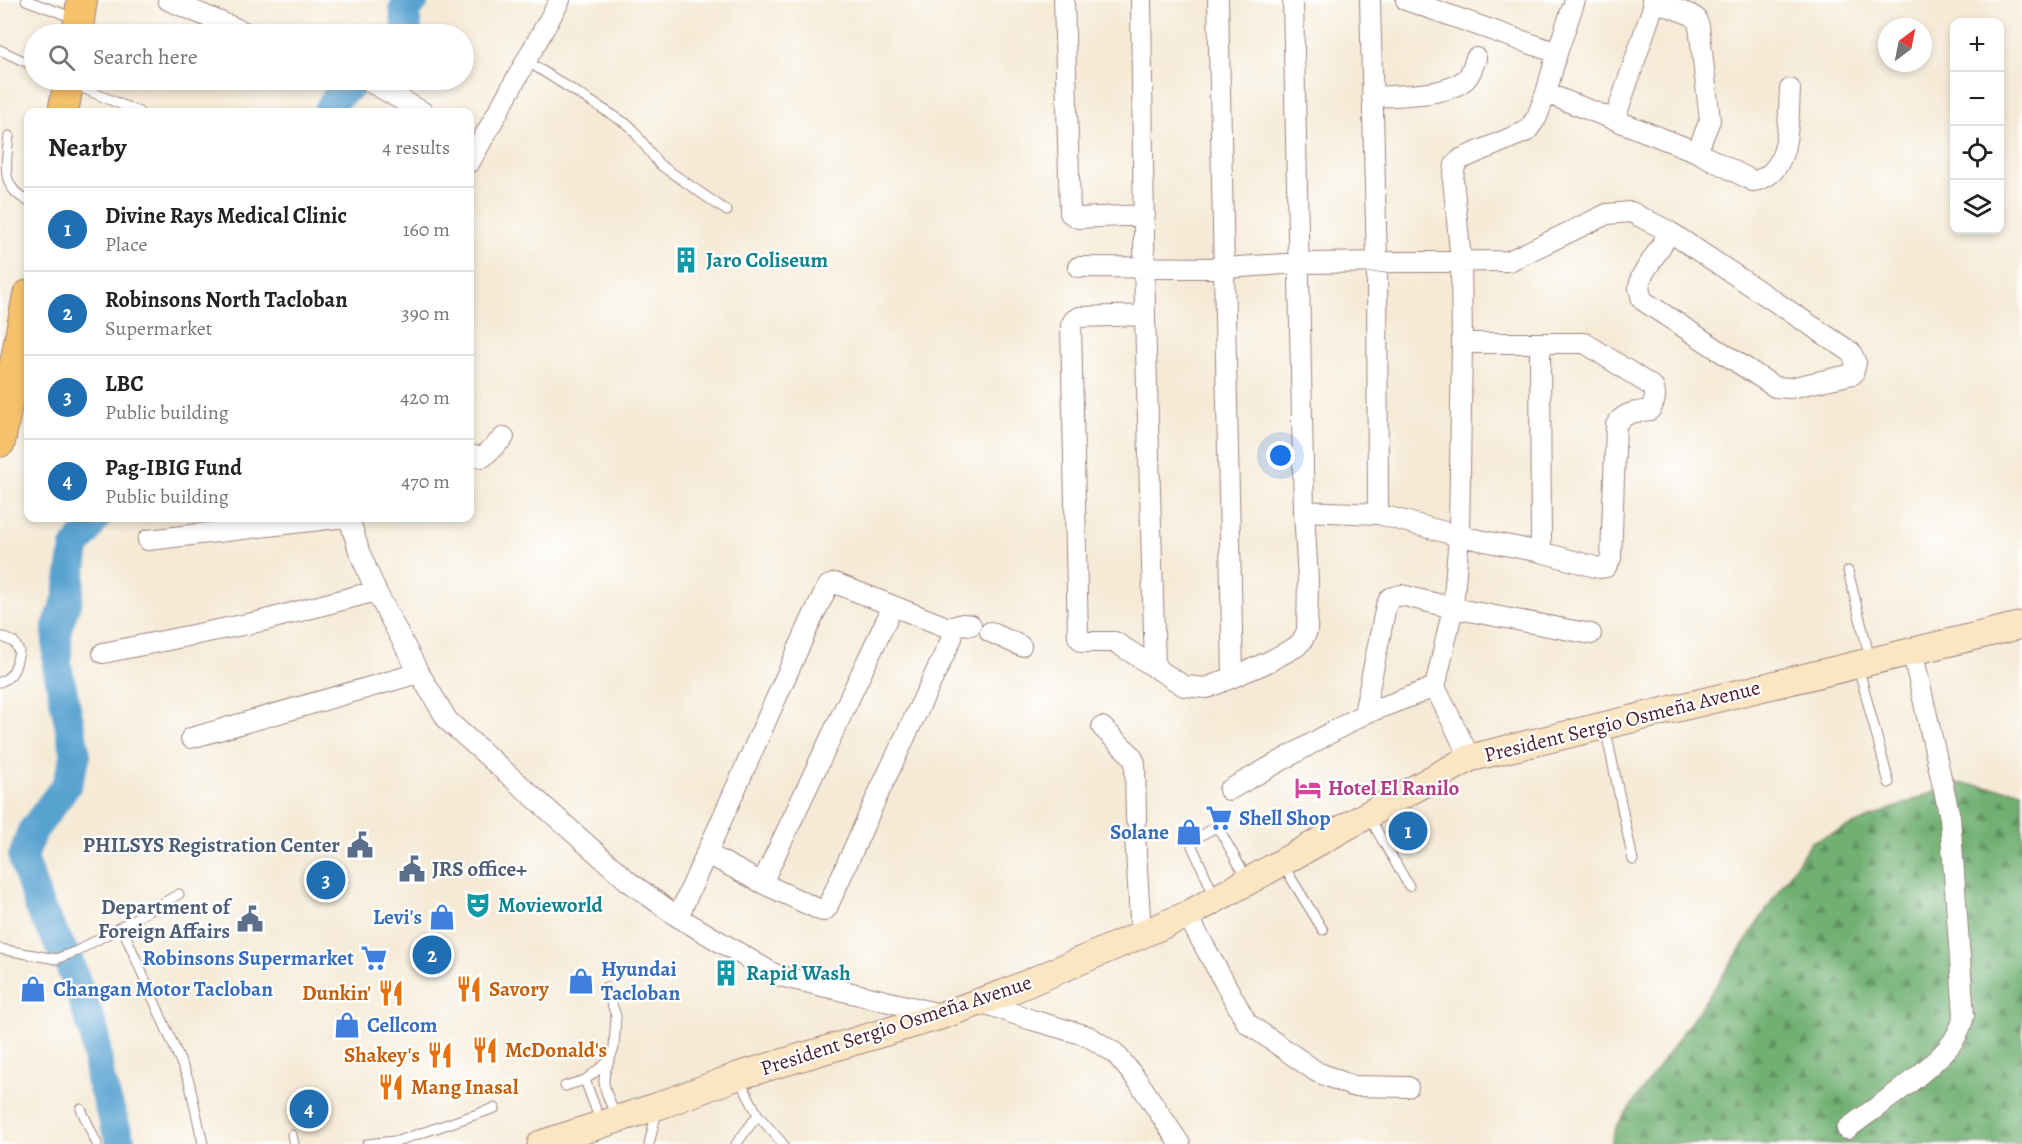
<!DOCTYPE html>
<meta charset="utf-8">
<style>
:root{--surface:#fff;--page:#f6f6f6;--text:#222;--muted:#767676;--line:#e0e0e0;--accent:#1f6fb2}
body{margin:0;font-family:Alegreya,serif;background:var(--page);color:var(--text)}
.controls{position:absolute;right:18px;top:18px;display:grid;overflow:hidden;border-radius:12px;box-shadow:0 3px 9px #0003}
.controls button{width:54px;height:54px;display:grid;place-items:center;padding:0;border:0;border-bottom:2px solid var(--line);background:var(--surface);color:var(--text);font:30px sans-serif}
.compass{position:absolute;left:1878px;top:18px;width:54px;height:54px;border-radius:50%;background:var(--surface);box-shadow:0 3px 9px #0003;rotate:32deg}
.you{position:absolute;left:1281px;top:456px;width:21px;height:21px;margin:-15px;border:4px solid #fff;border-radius:50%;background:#1a73e8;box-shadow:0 0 0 9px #1a73e833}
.badge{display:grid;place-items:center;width:39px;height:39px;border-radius:50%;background:var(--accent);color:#fff;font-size:20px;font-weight:700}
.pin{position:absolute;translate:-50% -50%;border:3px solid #fff;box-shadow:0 2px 6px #0006}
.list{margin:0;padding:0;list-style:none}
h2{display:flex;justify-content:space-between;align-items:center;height:78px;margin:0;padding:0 24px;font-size:26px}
h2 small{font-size:20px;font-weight:400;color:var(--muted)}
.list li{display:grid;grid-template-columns:39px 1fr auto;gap:18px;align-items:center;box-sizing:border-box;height:84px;padding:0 24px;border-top:2px solid var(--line)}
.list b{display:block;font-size:22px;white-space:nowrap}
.list p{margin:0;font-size:20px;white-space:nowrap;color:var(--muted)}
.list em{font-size:20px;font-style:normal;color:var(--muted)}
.icon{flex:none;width:33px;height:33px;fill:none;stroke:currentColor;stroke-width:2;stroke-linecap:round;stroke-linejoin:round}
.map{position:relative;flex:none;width:2022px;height:1144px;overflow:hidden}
.search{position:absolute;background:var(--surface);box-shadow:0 3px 9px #0003;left:24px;top:24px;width:450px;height:66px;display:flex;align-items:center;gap:15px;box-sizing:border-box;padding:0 21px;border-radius:33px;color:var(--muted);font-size:22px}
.panel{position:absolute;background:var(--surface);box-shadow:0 3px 9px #0003;left:24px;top:108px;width:450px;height:414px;border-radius:12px}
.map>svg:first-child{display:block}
.forest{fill:url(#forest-firs);stroke:#5e684e;stroke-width:1.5}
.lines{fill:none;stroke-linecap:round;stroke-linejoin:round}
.river{stroke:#59a2d0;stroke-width:30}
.service-casing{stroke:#a08480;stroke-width:11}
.minor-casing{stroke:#a08480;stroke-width:22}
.secondary-casing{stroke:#a08480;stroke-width:29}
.primary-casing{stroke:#a08480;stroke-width:32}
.service{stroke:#fff;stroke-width:9}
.minor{stroke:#fff;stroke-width:20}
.secondary{stroke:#fbe6c4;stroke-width:27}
.primary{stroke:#f5c16b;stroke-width:30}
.labels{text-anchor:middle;stroke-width:4.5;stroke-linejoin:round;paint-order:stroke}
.culture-label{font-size:21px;font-weight:bold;fill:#0d838f;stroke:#fff;text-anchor:start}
.street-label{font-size:21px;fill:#4a1f2b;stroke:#fff}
.hotel-label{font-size:21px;font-weight:bold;fill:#b23c85;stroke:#fff;text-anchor:start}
.shop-label{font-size:21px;font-weight:bold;fill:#366cbe;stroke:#fff;text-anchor:start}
.service-label{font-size:21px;font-weight:bold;fill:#4e5e75;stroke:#fff;text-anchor:end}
.food-label{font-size:21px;font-weight:bold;fill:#c56008;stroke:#fff;text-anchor:start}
</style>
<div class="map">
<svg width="2022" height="1144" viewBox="0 0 2022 1144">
<defs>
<pattern id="forest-firs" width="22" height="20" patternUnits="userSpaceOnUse" patternTransform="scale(1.5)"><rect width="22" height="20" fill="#71b072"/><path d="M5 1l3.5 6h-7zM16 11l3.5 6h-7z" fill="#5f8f5e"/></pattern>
</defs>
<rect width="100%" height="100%" fill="#fff"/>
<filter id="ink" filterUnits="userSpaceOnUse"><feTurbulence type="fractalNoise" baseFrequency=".0167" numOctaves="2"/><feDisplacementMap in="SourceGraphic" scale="12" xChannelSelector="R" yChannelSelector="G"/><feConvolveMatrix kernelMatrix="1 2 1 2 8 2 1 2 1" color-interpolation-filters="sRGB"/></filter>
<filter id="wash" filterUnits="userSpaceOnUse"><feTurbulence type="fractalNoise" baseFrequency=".008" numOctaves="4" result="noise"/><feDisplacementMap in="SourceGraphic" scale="24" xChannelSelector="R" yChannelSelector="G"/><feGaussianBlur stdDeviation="1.35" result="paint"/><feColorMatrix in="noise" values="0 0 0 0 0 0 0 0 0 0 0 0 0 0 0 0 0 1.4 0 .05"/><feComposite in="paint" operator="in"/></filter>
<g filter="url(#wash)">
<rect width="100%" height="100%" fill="#f5ead5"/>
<!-- forest -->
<path class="forest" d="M 1955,783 L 2022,791 L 2022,1144 L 1610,1144 L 1616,1127 L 1720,980 L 1811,842 Z"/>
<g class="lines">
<!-- river -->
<path class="river" d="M 405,34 L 407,30 L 404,8 L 414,0
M 328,112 L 338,95 L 358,80
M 96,518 L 75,548 L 67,601 L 57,627 L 57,666 L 76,755 L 67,784 L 31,833 L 23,858 L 40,909 L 69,962 L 94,1032 L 100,1079 L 121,1144"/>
</g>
</g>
<g filter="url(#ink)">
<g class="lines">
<!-- service casing -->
<g class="service-casing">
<path id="service" d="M 26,0 L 74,18
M 0,50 L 34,66
M 525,60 L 630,126 L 659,164 L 727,211
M 73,84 L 139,112
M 9,136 C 6,166 0,187 28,201
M 1848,571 L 1870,659
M 0,636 L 14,642 L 19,651 C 16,666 15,676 0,682
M 1858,666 L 1889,783
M 1605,727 L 1633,860
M 1369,817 L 1409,886
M 1283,865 L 1323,930
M 1215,897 L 1192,846 L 1195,839 L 1214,828 L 1220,831 L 1247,879
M 122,927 L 189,1081 L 203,1144
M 0,949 L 56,959 L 77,951 L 179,894
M 608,1064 C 598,1084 609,1098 617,1118
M 739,1079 L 758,1115 L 783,1144
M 585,1080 L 601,1123
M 565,1086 L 585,1080 L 609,1061 L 614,1048 L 616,1016 L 606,987
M 81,1109 L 97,1144
M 292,1135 L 294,1144
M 367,1144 L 395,1141
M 389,1144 L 495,1108
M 649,1144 L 657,1111
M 736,1144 L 758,1115"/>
</g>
<!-- minor casing -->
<g class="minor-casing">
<path id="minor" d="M 168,0 L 249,34
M 1064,0 L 1070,213 L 1078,218 L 1145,215
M 1141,0 L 1145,315 L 1155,668
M 1218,0 L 1233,676
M 1370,0 L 1377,262 L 1378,514
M 1406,0 L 1557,53
M 370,82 L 423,112
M 1546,93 L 1697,152 L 1710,120 L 1699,26 L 1696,18 L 1691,15 L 1652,0
M 1372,97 C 1398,95 1446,97 1466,79 C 1471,74 1474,64 1476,58
M 1615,119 L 1655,1
M 1697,152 L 1753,181 C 1792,176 1788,118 1790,89
M 470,162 L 560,0
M 1078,267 L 1224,268 L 1300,263 L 1509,261 L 1607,214 L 1631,212 L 1670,232 L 1851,352 L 1856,363 L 1853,374 L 1790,388 L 1775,387 L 1642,300 L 1639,288 L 1641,277 L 1670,232
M 1145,315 L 1079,317 L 1074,320 L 1071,325 L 1078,637 L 1083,642 L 1115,642 L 1184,686 L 1207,688 L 1266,663 L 1296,647 L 1302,641 L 1307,631 L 1308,580 L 1304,511 L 1293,0
M 1540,343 L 1541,552
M 470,455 L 483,457 L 504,437
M 1304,511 L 1378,514 L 1459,536 L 1541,552 L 1599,568 L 1606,567 L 1611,558 L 1616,425 C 1624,412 1636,412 1650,410 C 1655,401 1657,396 1653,387 L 1585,343 L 1462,343
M 352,518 L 351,524 L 359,551 L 376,591 L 419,673 L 448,721 L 628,881 L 678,917 L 776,975 L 940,1014
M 148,540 L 337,518
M 949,628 L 962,624 L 971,625
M 990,632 L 1021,646
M 103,653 L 262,621 L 376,591
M 1364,714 L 1386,606 L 1390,598 L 1401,595 L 1453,608 L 1591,634
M 1102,727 L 1131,755 L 1135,763 L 1136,820
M 191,738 L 419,673
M 1470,758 L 1435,687 L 1453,608 L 1459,536 L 1462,343 L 1461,261 L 1453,179 L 1455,165 L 1461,159 L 1527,131 L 1537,117 L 1546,93 L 1557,53 L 1575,0
M 1229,790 L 1364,714 L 1435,687
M 1135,835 L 1141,935
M 762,883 L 893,606
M 1187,915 L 1247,1023 L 1317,1072 L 1352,1086 L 1408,1087
M 678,917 L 813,616 L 828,586 L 835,583 L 949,628 L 952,638 L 880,790 L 827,908 L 824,911 L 820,910 L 762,883 L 706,853
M 981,1002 L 1032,1020 L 1088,1036 L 1115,1053 L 1138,1081 L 1180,1144
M 1847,1129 C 1880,1104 1918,1080 1947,1049 C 1955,1040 1961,1028 1964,1016 L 1950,817 L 1912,650"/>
</g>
<!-- secondary casing -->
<g class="secondary-casing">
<path id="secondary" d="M 541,1144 L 658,1106 L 738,1076 L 943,1015 L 1005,993 L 1187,915 L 1470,758 L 2022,625"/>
</g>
<!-- primary casing -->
<g class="primary-casing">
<path id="primary" d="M 77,34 L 82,0
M 63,112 L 69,80
M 0,442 L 28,295"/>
</g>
<!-- service -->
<use href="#service" class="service"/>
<!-- minor -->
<use href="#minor" class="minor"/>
<!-- secondary -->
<use href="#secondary" class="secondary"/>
<!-- primary -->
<use href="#primary" class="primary"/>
</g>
</g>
<!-- icons -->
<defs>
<g id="building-bare" transform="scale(2.07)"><path d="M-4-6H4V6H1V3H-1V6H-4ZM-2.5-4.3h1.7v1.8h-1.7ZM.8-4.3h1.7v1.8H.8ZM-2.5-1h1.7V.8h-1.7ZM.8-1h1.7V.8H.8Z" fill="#0f9aa8" stroke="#fff" stroke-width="2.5" paint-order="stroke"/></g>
<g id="hotel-bare" transform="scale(2.07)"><path d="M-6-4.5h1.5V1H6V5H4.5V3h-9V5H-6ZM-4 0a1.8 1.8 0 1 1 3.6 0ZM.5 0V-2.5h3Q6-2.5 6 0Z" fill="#d1479c" stroke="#fff" stroke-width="2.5" paint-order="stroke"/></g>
<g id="supermarket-bare" transform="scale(2.07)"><path d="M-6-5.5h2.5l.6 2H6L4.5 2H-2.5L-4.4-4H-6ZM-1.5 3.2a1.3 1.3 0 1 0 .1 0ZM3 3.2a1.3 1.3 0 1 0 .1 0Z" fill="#3f7fe0" stroke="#fff" stroke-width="2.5" paint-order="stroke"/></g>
<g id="shop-bare" transform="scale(2.07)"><path d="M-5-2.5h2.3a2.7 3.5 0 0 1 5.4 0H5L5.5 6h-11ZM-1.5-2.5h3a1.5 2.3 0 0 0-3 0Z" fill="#3f7fe0" stroke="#fff" stroke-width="2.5" paint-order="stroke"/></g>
<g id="civic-bare" transform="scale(2.07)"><path d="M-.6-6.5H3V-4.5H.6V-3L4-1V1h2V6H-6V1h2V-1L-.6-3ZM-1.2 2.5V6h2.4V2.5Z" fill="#5c6f8a" stroke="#fff" stroke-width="2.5" paint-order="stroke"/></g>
<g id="theatre-bare" transform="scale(2.07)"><path d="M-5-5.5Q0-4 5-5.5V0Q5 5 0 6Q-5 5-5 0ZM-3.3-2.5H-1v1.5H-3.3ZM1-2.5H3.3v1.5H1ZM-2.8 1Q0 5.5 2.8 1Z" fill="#0f9aa8" stroke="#fff" stroke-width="2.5" paint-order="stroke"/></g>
<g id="restaurant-bare" transform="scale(2.07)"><path d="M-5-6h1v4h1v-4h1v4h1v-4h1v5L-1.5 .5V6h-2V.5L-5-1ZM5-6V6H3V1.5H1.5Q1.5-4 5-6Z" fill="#e8710a" stroke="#fff" stroke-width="2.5" paint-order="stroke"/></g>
</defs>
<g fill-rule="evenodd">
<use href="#building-bare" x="686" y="260"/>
<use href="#hotel-bare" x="1308" y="788"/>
<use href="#supermarket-bare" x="1219" y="818"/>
<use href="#shop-bare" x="1189" y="832"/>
<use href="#civic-bare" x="360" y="845"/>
<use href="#civic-bare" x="412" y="869"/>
<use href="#theatre-bare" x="478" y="905"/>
<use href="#shop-bare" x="442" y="917"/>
<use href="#civic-bare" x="250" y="919"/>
<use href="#supermarket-bare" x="374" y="958"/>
<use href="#building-bare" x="726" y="973"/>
<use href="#shop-bare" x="581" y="981"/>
<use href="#shop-bare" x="33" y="989"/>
<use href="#restaurant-bare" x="469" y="989"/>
<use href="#restaurant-bare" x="391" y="993"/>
<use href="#shop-bare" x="347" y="1025"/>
<use href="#restaurant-bare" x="485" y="1050"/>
<use href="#restaurant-bare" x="440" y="1055"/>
<use href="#restaurant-bare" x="391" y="1087"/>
</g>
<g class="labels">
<!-- culture labels -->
<g class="culture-label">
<text x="706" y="267">Jaro Coliseum</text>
<text x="498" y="912">Movieworld</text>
<text x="746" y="980">Rapid Wash</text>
</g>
<!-- street labels -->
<g class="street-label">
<text transform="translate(1622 721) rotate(-14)" y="7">President Sergio Osmeña Avenue</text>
<text transform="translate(896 1025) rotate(-18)" y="7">President Sergio Osmeña Avenue</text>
</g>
<!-- hotel labels -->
<g class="hotel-label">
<text x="1328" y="795">Hotel El Ranilo</text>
</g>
<!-- shop labels -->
<g class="shop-label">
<text x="1239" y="825">Shell Shop</text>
<text x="1169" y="839" text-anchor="end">Solane</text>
<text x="422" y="924" text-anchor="end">Levi's</text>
<text x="354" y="965" text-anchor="end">Robinsons Supermarket</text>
<text x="601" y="976">Hyundai<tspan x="601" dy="24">Tacloban</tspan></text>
<text x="53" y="996">Changan Motor Tacloban</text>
<text x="367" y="1032">Cellcom</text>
</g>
<!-- service labels -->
<g class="service-label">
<text x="340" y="852">PHILSYS Registration Center</text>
<text x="432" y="876" text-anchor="start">JRS office+</text>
<text x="230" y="914">Department of<tspan x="230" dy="24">Foreign Affairs</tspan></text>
</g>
<!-- food labels -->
<g class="food-label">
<text x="489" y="996">Savory</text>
<text x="371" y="1000" text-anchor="end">Dunkin'</text>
<text x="505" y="1057">McDonald's</text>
<text x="420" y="1062" text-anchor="end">Shakey's</text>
<text x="411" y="1094">Mang Inasal</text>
</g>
</g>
</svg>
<div class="controls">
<button>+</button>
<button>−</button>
<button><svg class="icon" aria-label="locate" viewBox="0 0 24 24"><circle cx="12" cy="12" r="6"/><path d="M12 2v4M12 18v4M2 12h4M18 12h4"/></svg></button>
<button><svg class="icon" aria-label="layers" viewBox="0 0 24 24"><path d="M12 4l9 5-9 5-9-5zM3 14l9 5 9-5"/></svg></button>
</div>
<svg class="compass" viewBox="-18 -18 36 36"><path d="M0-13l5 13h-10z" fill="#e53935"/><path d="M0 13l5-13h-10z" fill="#767676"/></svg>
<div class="you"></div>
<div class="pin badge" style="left:1408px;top:831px">1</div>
<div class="pin badge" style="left:432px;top:955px">2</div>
<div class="pin badge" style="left:326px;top:880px">3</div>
<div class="pin badge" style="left:309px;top:1109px">4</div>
<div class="search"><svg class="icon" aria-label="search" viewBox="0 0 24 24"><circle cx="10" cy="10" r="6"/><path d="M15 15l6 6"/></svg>Search here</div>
<section class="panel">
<h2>Nearby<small>4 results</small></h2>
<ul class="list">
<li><span class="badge">1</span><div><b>Divine Rays Medical Clinic</b><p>Place</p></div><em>160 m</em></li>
<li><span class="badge">2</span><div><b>Robinsons North Tacloban</b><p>Supermarket</p></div><em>390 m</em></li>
<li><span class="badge">3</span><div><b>LBC</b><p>Public building</p></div><em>420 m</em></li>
<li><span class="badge">4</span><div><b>Pag-IBIG Fund</b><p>Public building</p></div><em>470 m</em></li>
</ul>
</section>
</div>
